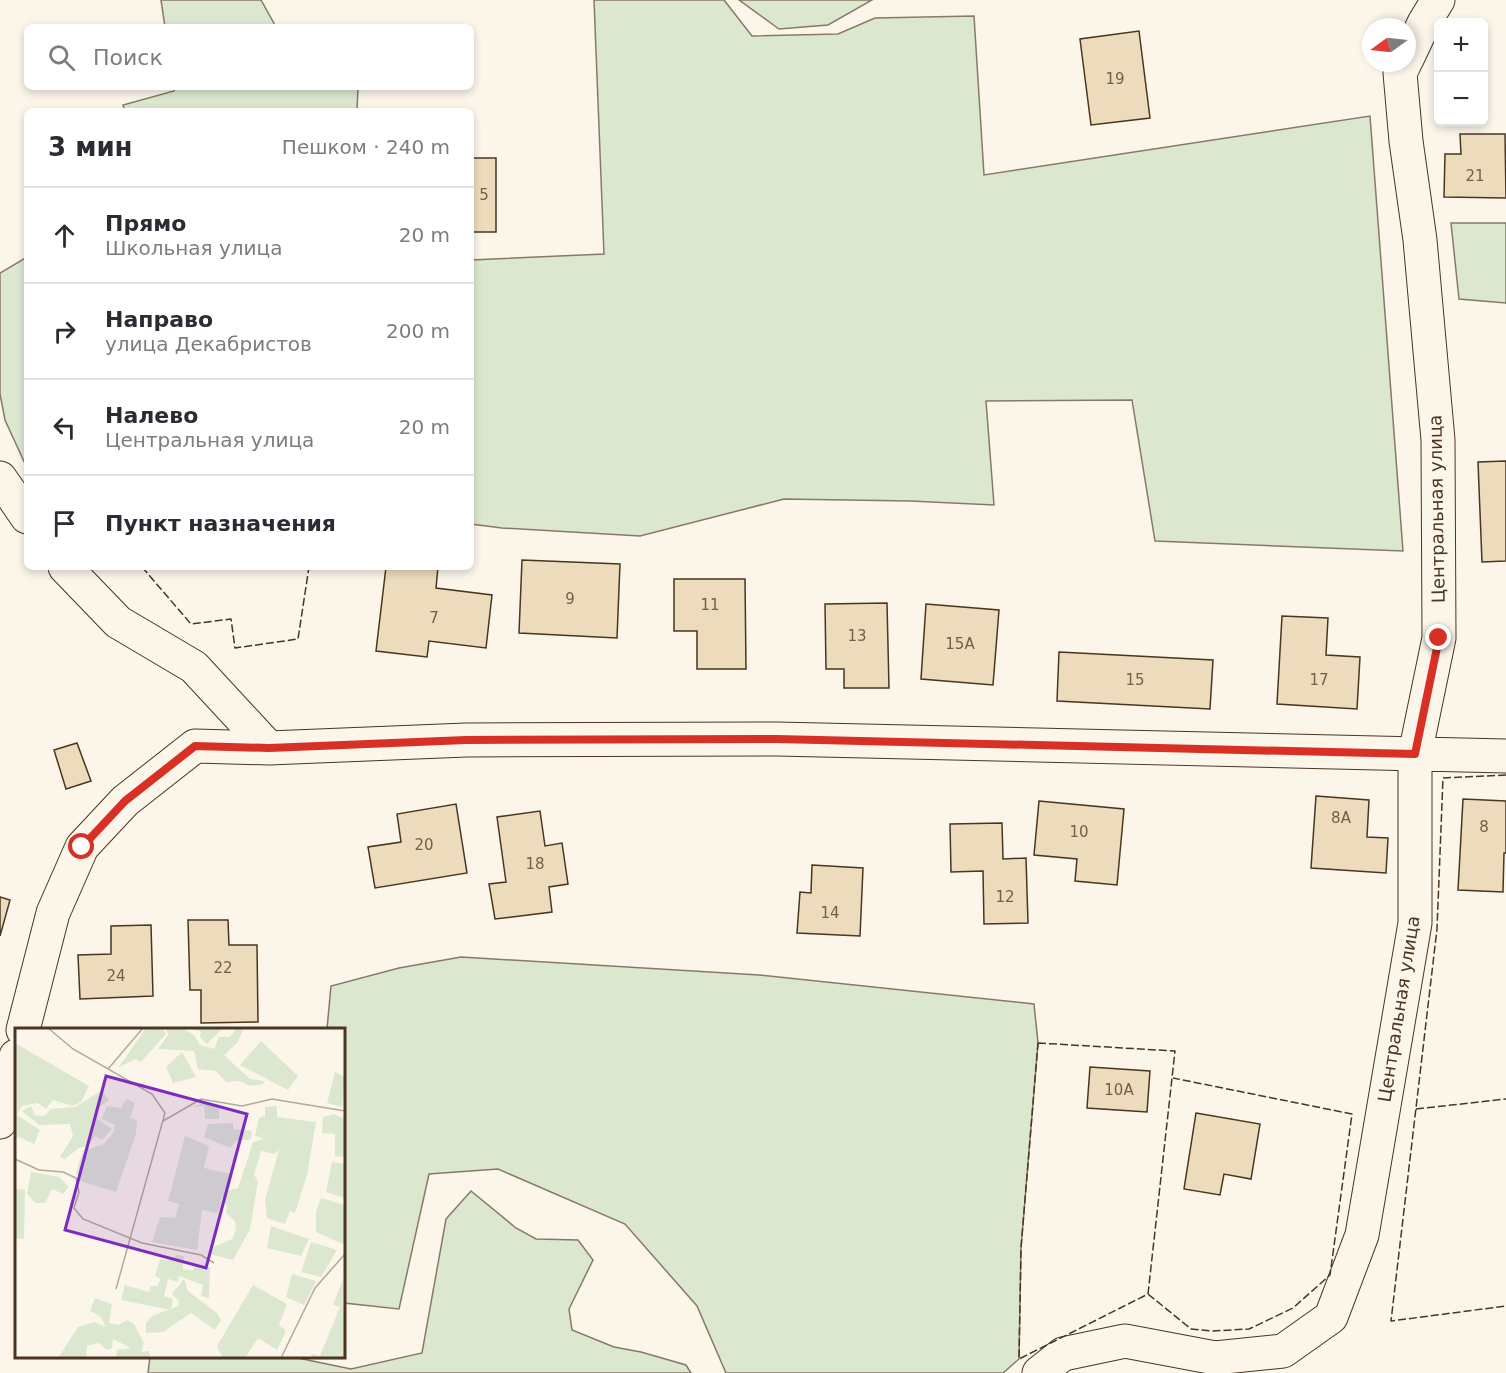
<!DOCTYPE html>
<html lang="ru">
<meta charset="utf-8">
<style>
:root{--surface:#fff;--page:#f2f2f3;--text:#2b2b33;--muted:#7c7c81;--line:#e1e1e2}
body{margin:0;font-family:"DejaVu Sans",sans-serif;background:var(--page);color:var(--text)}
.controls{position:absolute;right:18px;top:18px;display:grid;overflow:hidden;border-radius:9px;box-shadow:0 3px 9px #0003}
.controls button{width:54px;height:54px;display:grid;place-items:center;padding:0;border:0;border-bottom:2px solid var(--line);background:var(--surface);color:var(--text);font:30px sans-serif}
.compass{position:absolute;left:1362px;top:18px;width:54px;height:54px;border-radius:50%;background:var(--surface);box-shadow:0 3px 9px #0003;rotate:255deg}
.stop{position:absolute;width:18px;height:18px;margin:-14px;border:4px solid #d93025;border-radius:50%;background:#fff}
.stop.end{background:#d93025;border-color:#fff;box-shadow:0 2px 6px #0008}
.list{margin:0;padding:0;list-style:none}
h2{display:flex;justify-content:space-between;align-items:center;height:78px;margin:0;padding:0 24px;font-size:26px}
h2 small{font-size:20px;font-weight:400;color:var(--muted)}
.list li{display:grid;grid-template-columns:39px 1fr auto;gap:18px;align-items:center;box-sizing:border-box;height:96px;padding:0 24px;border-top:2px solid var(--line)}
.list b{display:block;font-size:22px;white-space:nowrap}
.list p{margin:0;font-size:20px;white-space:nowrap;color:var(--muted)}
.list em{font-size:20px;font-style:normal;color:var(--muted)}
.icon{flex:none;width:33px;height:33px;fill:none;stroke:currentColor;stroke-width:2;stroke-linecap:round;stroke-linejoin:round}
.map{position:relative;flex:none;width:1506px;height:1373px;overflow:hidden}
.search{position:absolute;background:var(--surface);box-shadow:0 3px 9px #0003;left:24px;top:24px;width:450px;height:66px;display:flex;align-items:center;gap:15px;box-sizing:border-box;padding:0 21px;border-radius:9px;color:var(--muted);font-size:22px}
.panel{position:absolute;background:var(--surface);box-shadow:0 3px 9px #0003;left:24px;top:108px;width:450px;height:462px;border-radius:9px}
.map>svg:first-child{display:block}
.green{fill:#dce7d0;stroke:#887966;stroke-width:1.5}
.building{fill:#ecdcbc;stroke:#4a3520;stroke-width:1.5}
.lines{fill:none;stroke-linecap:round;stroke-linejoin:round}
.street-casing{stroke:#4a3520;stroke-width:35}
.street{stroke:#fbf6e9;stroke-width:33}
.fence{stroke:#4a3520;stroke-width:1.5;stroke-dasharray:8 3;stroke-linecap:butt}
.route{stroke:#d93025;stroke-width:8}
.labels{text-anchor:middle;stroke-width:4.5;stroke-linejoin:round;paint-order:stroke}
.number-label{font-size:15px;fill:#725f47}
.street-label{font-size:18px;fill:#4a3520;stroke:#fbf6e9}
.inset-road{fill:none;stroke:#b4a999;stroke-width:1.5}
.view{fill:#7b2cbf;fill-opacity:0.15;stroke:#7b2cbf;stroke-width:3}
.inset-edge{fill:none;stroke:#4a3520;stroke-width:3}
</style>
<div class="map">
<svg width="1506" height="1373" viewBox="0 0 1506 1373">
<rect width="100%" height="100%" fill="#fbf6e9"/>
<!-- green -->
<path class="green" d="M 161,0 L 261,0 L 276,27 L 165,27 Z
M 594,0 L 724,0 L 752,36 L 838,34 L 875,18 L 974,16 L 984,175 L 1370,116 L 1403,551 L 1155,541 L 1132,400 L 986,401 L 994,505 L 910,501 L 784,499 L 640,536 L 502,528 L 471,524 L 471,260 L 604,254 Z
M 739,0 L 872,0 L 828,25 L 779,29 Z
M 174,87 L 358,87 L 357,111 L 125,111 L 123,105 L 174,91 Z
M 1451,223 L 1506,223 L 1506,303 L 1459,299 Z
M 27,257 L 27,468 L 5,420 L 0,394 L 0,273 Z
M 461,957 L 759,975 L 1034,1004 L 1038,1043 L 1021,1248 L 1019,1359 L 1003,1373 L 726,1373 L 697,1306 L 625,1224 L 498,1169 L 429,1174 L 399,1309 L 344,1303 L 344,1030 L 327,1029 L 331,986 L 399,968 Z
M 471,1191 L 516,1228 L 536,1239 L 578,1240 L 593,1260 L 569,1309 L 572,1330 L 614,1347 L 641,1352 L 686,1365 L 691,1373 L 148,1373 L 150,1357 L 297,1357 L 298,1358 L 351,1369 L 422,1353 L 446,1219 Z"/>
<!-- building -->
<path class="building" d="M 1139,31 L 1150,118 L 1091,125 L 1080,39 Z
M 1460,134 L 1505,134 L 1506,198 L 1444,197 L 1445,154 L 1461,154 Z
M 471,158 L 496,158 L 496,232 L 471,232 Z
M 1506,461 L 1506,561 L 1482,562 L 1478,462 Z
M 522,560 L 620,564 L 617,638 L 519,633 Z
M 386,567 L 438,567 L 436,588 L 492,595 L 486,648 L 429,641 L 427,657 L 376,651 Z
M 674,579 L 745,579 L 746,669 L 697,669 L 697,631 L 674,631 Z
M 887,603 L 889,688 L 844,688 L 844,669 L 826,669 L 825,604 Z
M 926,604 L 999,610 L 993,685 L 921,679 Z
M 1282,616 L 1328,618 L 1326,655 L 1360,657 L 1357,709 L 1277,704 Z
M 1059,652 L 1213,660 L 1210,709 L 1057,701 Z
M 77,743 L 91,781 L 66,789 L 54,750 Z
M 1316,796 L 1369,800 L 1367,837 L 1388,838 L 1386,873 L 1311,868 Z
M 1463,799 L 1506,801 L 1506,853 L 1504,853 L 1503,892 L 1458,890 Z
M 1039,801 L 1124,809 L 1117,885 L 1075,881 L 1077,859 L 1034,855 Z
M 456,804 L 467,873 L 375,888 L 368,847 L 401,842 L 397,814 Z
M 540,811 L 545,846 L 562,843 L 568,884 L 549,887 L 552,912 L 495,919 L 489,884 L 506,882 L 497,817 Z
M 1002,823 L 1003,859 L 1026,858 L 1028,923 L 984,924 L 983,871 L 951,872 L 950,824 Z
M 812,865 L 863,868 L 860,936 L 797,933 L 800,892 L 811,893 Z
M 0,897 L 10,900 L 0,936 Z
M 188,920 L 228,920 L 229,945 L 257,945 L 258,1022 L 201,1023 L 201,990 L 190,990 Z
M 151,925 L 153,996 L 80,999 L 78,955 L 111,954 L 111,926 Z
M 1090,1067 L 1150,1071 L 1147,1112 L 1087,1108 Z
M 1196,1113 L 1260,1124 L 1251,1179 L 1224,1174 L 1220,1195 L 1184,1189 Z"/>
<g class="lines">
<!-- street casing -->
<g class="street-casing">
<path id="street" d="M 1407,59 L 1424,23 L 1438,0
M 0,478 L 27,517
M 65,567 L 118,622 L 194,667 L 269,748
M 23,1030 L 53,913 L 82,847 L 125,801 L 195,746 L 269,748 L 466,740 L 777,739 L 1506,756
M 0,1122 L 16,1056
M 1039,1373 L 1063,1354 L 1125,1341 L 1215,1358 L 1283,1351 L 1331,1317 L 1362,1235 L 1415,923 L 1415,754 L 1439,638 L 1438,440 L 1420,240 L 1406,141 L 1400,73 L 1405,63"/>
</g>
<!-- street -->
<use href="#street" class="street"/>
<!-- fence -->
<path class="fence" d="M 142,567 L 191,624 L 231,619 L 235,648 L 298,639 L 309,567
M 1506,775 L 1443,778 L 1437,929 L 1391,1321 L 1506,1306
M 1038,1043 L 1175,1051 L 1148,1294 L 1019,1359 L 1021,1248 Z
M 1416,1109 L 1506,1099
M 1148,1294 L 1191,1329 L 1212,1331 L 1249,1329 L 1293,1308 L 1330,1275 L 1352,1114 L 1173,1078"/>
</g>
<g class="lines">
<!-- route -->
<path class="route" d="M 82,847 L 125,801 L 195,746 L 269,748 L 466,740 L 777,739 L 1415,754 L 1439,638"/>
</g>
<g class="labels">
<!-- number labels -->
<g class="number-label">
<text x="1115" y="84">19</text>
<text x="1475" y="181">21</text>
<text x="484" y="200">5</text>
<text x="570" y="604">9</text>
<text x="710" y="610">11</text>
<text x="434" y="623">7</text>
<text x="857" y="641">13</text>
<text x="960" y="649">15А</text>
<text x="1135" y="685">15</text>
<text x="1319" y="685">17</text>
<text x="1341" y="823">8А</text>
<text x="1484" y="832">8</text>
<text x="1079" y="837">10</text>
<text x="424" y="850">20</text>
<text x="535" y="869">18</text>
<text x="1005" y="902">12</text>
<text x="830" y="918">14</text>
<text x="223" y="973">22</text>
<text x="116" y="981">24</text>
<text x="1119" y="1095">10А</text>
</g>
<!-- street labels -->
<g class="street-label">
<text transform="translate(1437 509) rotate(-91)" y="6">Центральная улица</text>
<text transform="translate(1399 1009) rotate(-81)" y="6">Центральная улица</text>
</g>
</g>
<!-- overview -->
<g transform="translate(15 1028)">
<rect width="330" height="330" fill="#fbf6e9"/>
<path d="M 131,0 L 148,0 L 151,6 L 126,34 L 120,31 L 103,40 ZM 151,0 L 167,0 L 179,7 L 185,17 L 199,21 L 204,9 L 215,9 L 222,0 L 229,0 L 222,15 L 209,27 L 235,51 L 249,53 L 248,56 L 235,58 L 225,53 L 211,54 L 201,43 L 183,41 L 179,23 L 143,21 L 153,7 ZM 177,0 L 219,0 L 208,0 L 192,16 L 185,9 L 186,4 ZM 246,13 L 283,48 L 273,62 L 225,37 ZM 0,15 L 74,58 L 66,74 L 58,78 L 38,72 L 31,81 L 23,75 L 7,78 L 2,87 L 25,102 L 19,116 L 4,109 L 0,111 ZM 167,24 L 181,49 L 158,55 L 151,39 ZM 320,44 L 330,49 L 327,79 L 312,75 ZM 86,63 L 94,72 L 85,79 L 82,91 L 97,101 L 87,112 L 80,108 L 73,118 L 64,120 L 50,131 L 45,129 L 58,108 L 55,96 L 24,97 L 7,83 L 16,78 L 20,87 L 29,88 L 36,81 L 60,79 ZM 111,71 L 120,75 L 115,90 L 122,92 L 121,106 L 101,164 L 65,153 L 61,144 L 68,123 L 89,116 L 99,104 L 100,97 L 87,91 L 92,78 L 106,80 ZM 189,75 L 204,78 L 204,91 L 190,91 L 189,78 L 175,79 ZM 262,78 L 262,89 L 301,94 L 292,147 L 280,185 L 275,183 L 270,196 L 252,190 L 250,172 L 264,122 L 259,126 L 246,123 L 239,147 L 243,153 L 235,201 L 218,232 L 195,226 L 199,219 L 217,211 L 221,202 L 220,193 L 211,185 L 212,179 L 207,168 L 203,185 L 187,182 L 182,222 L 137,214 L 145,189 L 160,190 L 164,176 L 153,173 L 170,108 L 194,118 L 189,140 L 216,146 L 215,158 L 207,164 L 223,160 L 238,114 L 249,111 L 240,108 L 244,90 L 250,88 L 250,79 ZM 319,86 L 330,91 L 330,129 L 320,128 L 320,106 L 307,105 L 308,89 ZM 218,95 L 218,101 L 237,103 L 236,111 L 221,113 L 215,120 L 189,109 L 193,96 ZM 317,134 L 330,136 L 330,170 L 311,164 ZM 16,144 L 44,149 L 54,159 L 48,166 L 37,161 L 30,175 L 21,175 L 12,166 ZM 0,161 L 10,162 L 9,211 L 0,210 ZM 306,170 L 330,177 L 330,217 L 301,204 L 301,183 ZM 256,198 L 294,211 L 286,228 L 252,220 ZM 296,214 L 322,222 L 306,249 L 286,244 ZM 161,227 L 169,228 L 168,241 L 178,242 L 181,236 L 195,239 L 194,270 L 186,268 L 188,257 L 164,248 L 163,254 L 153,251 L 149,268 L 158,271 L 156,282 L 106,272 L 110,257 L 134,264 L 136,258 L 142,258 L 146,251 L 140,248 L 145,231 L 159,232 ZM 277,246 L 301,253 L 289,277 L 271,269 ZM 169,251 L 173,263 L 203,286 L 206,292 L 200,302 L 176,285 L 148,304 L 131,305 L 131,295 L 137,288 L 163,278 L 164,273 L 157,266 ZM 328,251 L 330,330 L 295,330 L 297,326 L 305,328 L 311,313 L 325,279 L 318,277 ZM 238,257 L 272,276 L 264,297 L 271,303 L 262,322 L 243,310 L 230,330 L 208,330 L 202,318 ZM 80,270 L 97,276 L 94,295 L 103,297 L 112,292 L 119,296 L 129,315 L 126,324 L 134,323 L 135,329 L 101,330 L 102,322 L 116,320 L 98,311 L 97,320 L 92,322 L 84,315 L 72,318 L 71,330 L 43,330 L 63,299 L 79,294 L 91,299 L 85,288 L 75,283 Z" fill="#dce7d0"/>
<path class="inset-road" d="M 33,0 L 58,21 L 137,66 L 150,85 L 101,261M 93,41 L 128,0M 148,93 L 186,71 L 227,78 L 257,71 L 330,83M 0,131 L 24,142 L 48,144 L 61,150 L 64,164 L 59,180 L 68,191 L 127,215 L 186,227 L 199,235M 266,330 L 300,260 L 330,226"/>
<path class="view" d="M 91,48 L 232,86 L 191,240 L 50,202 Z"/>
<rect width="330" height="330" class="inset-edge"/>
</g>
</svg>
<div class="controls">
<button>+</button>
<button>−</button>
</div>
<svg class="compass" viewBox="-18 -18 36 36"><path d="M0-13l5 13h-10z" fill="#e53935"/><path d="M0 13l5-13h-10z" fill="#7c7c81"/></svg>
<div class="stop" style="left:82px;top:847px"></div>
<div class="stop end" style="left:1439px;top:638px"></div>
<div class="search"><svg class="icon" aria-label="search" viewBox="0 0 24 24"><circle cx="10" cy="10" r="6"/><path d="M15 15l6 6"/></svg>Поиск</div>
<section class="panel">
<h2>3 мин<small>Пешком · 240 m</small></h2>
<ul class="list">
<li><svg class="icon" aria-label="ahead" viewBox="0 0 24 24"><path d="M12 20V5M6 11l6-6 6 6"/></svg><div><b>Прямо</b><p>Школьная улица</p></div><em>20 m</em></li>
<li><svg class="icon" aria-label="right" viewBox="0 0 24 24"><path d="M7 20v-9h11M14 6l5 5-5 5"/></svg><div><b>Направо</b><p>улица Декабристов</p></div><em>200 m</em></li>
<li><svg class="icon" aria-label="left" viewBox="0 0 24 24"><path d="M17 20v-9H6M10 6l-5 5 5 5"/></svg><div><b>Налево</b><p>Центральная улица</p></div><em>20 m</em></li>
<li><svg class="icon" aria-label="arrive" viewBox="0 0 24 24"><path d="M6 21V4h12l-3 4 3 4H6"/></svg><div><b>Пункт назначения</b></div></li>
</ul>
</section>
</div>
